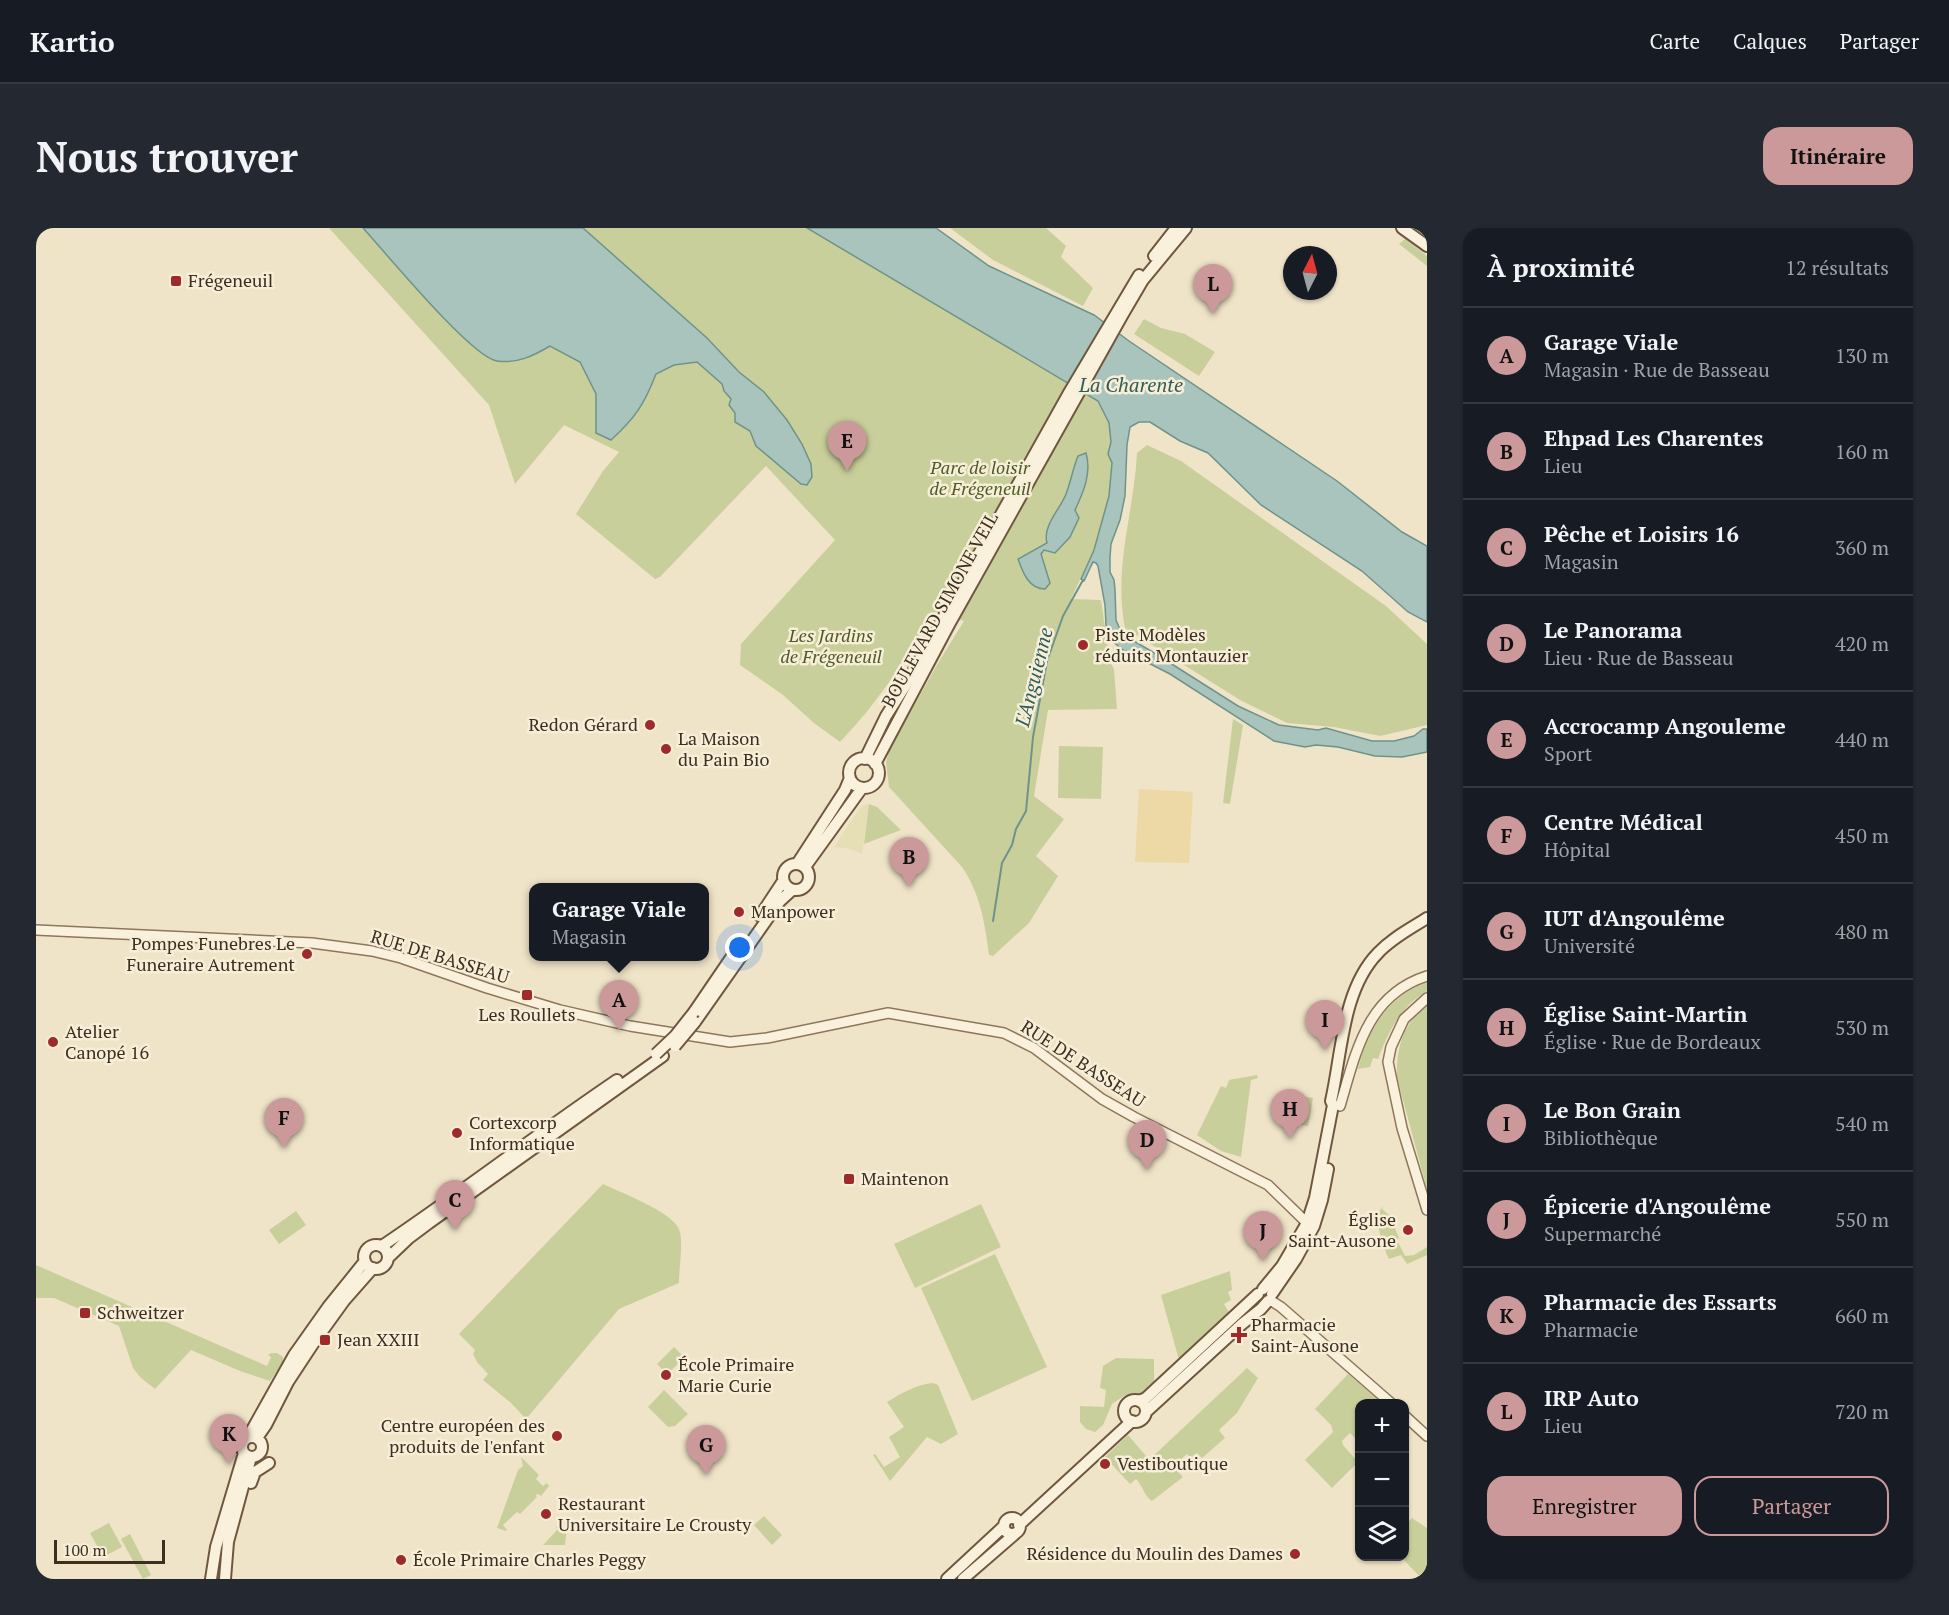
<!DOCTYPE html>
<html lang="fr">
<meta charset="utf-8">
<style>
:root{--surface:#171b24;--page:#242831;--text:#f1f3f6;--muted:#9ea1a6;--line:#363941;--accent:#cc999b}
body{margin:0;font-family:"PT Serif",serif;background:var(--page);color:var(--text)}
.controls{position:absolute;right:18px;bottom:18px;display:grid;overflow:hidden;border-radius:12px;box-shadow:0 2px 4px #0004}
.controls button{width:54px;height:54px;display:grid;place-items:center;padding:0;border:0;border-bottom:2px solid var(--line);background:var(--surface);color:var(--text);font:30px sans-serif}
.compass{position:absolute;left:1247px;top:18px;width:54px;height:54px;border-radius:50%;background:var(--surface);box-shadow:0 2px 4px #0004;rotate:6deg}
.scale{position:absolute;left:18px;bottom:15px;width:111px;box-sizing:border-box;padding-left:6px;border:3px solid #3d2e20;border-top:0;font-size:16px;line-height:21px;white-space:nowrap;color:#3d2e20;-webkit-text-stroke:4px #f7eed8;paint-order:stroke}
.you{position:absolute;left:704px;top:720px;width:21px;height:21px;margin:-15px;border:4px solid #fff;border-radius:50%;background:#1a73e8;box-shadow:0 0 0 9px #1a73e833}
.badge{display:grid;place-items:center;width:39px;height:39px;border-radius:50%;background:var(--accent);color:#111;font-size:20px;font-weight:700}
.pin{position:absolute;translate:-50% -50px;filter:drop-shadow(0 2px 3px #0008)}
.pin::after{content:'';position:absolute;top:32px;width:21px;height:18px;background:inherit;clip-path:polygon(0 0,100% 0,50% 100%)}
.popup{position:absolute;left:493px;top:655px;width:180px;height:78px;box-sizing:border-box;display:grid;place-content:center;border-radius:12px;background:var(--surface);filter:drop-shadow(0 2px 4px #0005);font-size:20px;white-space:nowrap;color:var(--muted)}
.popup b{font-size:22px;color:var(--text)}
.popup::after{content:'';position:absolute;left:50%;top:100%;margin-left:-12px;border:12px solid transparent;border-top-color:var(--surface)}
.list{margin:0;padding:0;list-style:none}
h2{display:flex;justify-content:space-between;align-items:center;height:78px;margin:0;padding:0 24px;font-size:26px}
h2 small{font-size:20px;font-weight:400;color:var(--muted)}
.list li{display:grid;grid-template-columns:39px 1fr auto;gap:18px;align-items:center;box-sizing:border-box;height:96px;padding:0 24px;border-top:2px solid var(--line)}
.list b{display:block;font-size:22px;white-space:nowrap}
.list p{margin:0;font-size:20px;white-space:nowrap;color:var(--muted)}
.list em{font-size:20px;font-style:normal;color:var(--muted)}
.actions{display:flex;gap:12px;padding:18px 24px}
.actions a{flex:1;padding:14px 0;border:2px solid var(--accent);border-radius:18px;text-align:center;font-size:21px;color:var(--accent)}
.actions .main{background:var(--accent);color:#111}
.icon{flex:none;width:33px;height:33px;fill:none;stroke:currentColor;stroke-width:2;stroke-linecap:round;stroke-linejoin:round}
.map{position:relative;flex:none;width:1391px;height:1351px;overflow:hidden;border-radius:18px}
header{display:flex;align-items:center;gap:36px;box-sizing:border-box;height:84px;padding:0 30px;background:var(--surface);border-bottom:2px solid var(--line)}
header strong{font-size:28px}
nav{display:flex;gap:33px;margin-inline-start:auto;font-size:21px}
.intro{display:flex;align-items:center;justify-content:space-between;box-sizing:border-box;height:144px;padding:0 36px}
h1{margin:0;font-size:42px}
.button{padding:15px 27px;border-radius:18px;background:var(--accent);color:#111;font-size:21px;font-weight:700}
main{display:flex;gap:36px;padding:0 36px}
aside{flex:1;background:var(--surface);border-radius:18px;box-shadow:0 2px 4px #0004}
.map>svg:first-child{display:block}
.farmland{fill:#e6deb5}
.green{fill:#c9cf9b}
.sand{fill:#ecd9a5}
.water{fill:#a9c4bc;stroke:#6f938a;stroke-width:1.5}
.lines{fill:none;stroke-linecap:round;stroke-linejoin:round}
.stream{stroke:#6f938a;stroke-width:2}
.tertiary-casing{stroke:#8d765c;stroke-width:12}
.secondary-casing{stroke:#6f573f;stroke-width:14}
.tertiary{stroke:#faf1dc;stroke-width:9}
.secondary{stroke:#faf1dc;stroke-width:10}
.secondary-bridge-casing{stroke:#6f573f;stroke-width:14;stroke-linecap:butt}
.secondary-bridge{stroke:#faf1dc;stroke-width:10}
.poi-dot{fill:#9e2a2b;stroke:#f7eed8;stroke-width:2}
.labels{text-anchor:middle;stroke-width:5;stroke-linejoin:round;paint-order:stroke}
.poi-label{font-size:18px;fill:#3d2e20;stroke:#f7eed8;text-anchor:start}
.park-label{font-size:18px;font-style:italic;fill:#4d5a26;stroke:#f7eed8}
.street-label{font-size:18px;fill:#3d2e20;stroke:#f7eed8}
.water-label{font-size:20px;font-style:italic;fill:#2f5d5a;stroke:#f7eed8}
</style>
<header>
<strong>Kartio</strong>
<nav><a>Carte</a><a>Calques</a><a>Partager</a></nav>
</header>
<div class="intro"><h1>Nous trouver</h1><a class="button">Itinéraire</a></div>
<main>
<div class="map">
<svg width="1391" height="1351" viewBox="0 0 1391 1351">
<rect width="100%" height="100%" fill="#f0e4c8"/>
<!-- farmland -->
<path class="farmland" d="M 833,576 L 826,626 L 812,620 L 798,619 L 824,580 L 827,577 Z"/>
<!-- green -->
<path class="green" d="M 293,0 L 771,0 L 1062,173 L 1073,195 L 1075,214 L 1072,226 L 1076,235 L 1073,268 L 1058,322 L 1035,371 L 1065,372 L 1074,434 L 1078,441 L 1081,481 L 1012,482 L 998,568 L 1028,591 L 1000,628 L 1022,648 L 993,695 L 957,728 L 953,727 C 949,695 944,665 926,639 L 853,559 L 850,534 L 853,522 L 902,435 L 928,393 L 899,384 C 870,430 842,475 804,514 L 778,495 L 747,467 L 704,437 L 705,416 L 799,312 L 730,238 L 624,349 L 619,351 L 540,286 L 567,243 L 583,224 L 528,197 L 479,256 L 453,177 Z
M 914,0 L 1010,0 L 1030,18 L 1025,29 L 1057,60 L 1047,78 L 957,32 Z
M 1369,11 L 1391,28 L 1391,38 L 1363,16 Z
M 1108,91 L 1125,100 L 1149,106 L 1179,124 L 1163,148 L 1098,106 Z
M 1111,217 L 1145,233 L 1350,378 L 1391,416 L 1391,497 L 1344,508 L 1298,499 L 1251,495 L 1204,472 L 1089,400 C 1077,339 1098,285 1101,225 Z
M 1197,491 L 1207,497 L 1194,576 L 1187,575 Z
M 1023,518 L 1067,519 L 1065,571 L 1022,570 Z
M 833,576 L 841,579 L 865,602 L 828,616 Z
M 1391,754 L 1391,763 C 1364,779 1353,803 1342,831 L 1337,830 L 1334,839 L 1322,841 C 1332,802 1352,768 1391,754 Z
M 1391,777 L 1391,962 L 1361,849 C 1360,820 1367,795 1391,777 Z
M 1221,847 L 1222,850 L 1215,852 L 1205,929 L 1185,923 L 1161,907 L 1185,858 L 1190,860 L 1193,852 Z
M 1257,867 L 1277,870 L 1272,898 L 1253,895 Z
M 567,956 C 583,964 641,985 644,1004 C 647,1018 643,1040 643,1055 L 583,1081 L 490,1191 L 475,1175 L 447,1152 L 452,1146 L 441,1134 L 437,1126 L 439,1122 L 423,1106 Z
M 945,976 L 965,1019 L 879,1060 L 858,1016 Z
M 1347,977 L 1346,981 L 1354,988 L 1353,991 L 1355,991 L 1363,1010 L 1361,1012 L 1369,1028 L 1378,1027 L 1391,1019 L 1391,1027 L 1371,1036 L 1365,1027 L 1353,1031 C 1346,1017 1337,992 1347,977 Z
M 260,983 L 270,997 L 243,1016 L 233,1002 Z
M 959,1026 L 1011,1139 L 936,1173 L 885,1060 Z
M 0,1037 L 231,1138 L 235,1129 L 232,1127 L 235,1125 L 241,1125 L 247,1129 L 247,1134 L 234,1153 L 204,1143 L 155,1122 L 119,1161 L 104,1149 L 97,1140 L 83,1098 L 18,1070 L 0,1070 Z
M 1194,1043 L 1196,1062 L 1192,1064 L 1195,1072 L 1188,1076 L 1194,1086 L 1143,1132 L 1125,1067 Z
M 638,1119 L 649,1130 L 631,1146 L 621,1136 Z
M 1080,1130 L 1118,1131 L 1118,1153 L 1108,1164 L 1088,1168 L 1076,1176 L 1067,1197 L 1059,1204 L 1050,1201 L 1044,1194 L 1044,1178 L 1068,1179 L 1070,1162 L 1064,1160 L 1067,1138 Z
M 1211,1140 L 1222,1150 L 1201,1185 L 1183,1202 L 1189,1210 L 1166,1230 L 1161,1225 L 1154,1230 L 1151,1226 L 1137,1238 L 1147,1249 L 1116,1273 C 1108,1268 1107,1258 1100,1251 L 1094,1256 L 1069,1229 L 1092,1207 L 1110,1228 L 1115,1230 Z
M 1312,1146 L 1346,1175 L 1324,1176 L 1323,1196 L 1320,1200 L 1323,1208 L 1320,1211 L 1314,1205 L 1306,1213 L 1307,1217 L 1322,1234 L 1296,1260 L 1269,1232 L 1297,1204 L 1295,1197 L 1279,1181 Z
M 897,1155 L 902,1157 L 922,1206 L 905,1216 L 891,1209 L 854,1253 L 837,1227 L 839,1226 L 848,1239 L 864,1229 L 853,1209 L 868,1199 L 851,1174 C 864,1166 881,1156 897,1155 Z
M 628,1162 L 652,1186 L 639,1198 L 632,1199 L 612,1179 Z
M 485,1229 L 503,1247 L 500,1251 L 507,1258 L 511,1255 L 513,1258 L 505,1268 L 502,1266 L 500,1267 L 501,1269 L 484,1286 L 481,1284 L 467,1297 L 471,1302 L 470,1303 L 461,1300 L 482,1242 L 487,1238 Z
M 728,1288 L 746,1307 L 736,1317 L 718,1297 Z
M 1376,1290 L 1391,1300 L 1391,1351 L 1386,1351 L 1365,1329 L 1368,1328 L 1369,1298 Z
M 73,1295 L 86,1319 L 67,1329 L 54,1305 Z
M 524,1296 L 529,1301 L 531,1300 L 529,1317 L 507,1317 L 522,1301 L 520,1299 Z
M 94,1306 L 115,1347 L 107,1351 L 85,1311 Z"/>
<!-- sand -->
<path class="sand" d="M 1103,561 L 1157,564 L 1153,635 L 1099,634 Z"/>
<!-- water -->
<path class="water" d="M 327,0 L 547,0 L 671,110 L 703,144 L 728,164 L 751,192 L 766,216 L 775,236 L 776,249 L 771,257 L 765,256 L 720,218 L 714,203 L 699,194 L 699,185 L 693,177 L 695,171 L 688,163 L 686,156 L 661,134 L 638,137 L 620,146 C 608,177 599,190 575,212 L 560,205 L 560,166 L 544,134 L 514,118 C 497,128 481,136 461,133 C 436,130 349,24 327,0 Z
M 771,0 L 900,0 L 953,38 L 1058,87 L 1093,113 L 1301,253 L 1366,304 L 1391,318 L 1391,394 L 1372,384 L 1326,343 L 1225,277 L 1172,225 L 1144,213 L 1114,194 L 1103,194 L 1094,199 L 1091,217 L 1089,268 L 1084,292 L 1075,316 L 1074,329 L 1074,344 L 1078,352 L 1079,362 L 1080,392 L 1086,406 L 1120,426 L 1202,478 L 1243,497 L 1282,502 L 1290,500 L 1336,513 L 1358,513 L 1378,508 L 1387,501 L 1391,501 L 1391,524 L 1366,529 L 1339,528 L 1302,519 L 1280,517 L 1269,519 L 1238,513 L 1134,446 L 1087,422 L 1074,411 L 1070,397 L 1069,377 L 1062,338 L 1060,335 L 1057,334 L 1048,353 L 1045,351 L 1058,322 L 1073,268 L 1076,235 L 1072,226 L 1075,214 L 1073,195 L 1062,173 Z
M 1050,225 C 1056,245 1047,265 1039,282 L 1043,290 L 1034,309 L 1019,325 L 1008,322 L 1005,326 L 1014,355 L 1009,361 C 993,361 987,345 982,331 L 1011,315 C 1006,298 1025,280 1030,266 C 1035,253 1037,240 1042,228 Z"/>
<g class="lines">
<!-- stream -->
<path class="stream" d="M 957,693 L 966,635 L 976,617 L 980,601 L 990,583 L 997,509 L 1011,433 L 1027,388 L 1047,352"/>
<!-- tertiary casing -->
<g class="tertiary-casing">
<path id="tertiary" d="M 0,702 L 276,715 L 336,723 L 365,730 L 451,760 L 524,782 L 594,798 L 694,814 L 731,810 L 852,785 L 968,805 L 998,820 L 1066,871 L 1098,889 L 1232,957 L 1271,995
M 1391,770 L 1368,791 L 1355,819 L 1352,834 L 1366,900 L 1391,982
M 1304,878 C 1320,824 1331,767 1391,748
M 1234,1072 L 1245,1079 L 1356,1176
M 1368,1187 L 1391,1208"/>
</g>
<!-- secondary casing -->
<g class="secondary-casing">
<path id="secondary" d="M 1366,0 L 1391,18
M 1118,28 L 1140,0
M813 545a15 15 0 1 1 30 0a15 15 0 1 1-30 0Z
M 829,531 L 850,488 L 869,458 L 1034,163 L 1103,47
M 839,536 L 915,393 L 1087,86 L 1107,52 L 1150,0
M747 649a13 13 0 1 1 26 0a13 13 0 1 1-26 0Z
M 761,636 L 809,562 L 814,550
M 769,639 L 826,560
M 724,688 L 747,653
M 658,784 L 703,718
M 659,794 L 744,673 L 756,662
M328 1029a12 12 0 1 1 24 0a12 12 0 1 1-24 0Z
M 346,1018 C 425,965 501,906 581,852
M 352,1030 L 373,1010 L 393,995 L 627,828
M 1227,1061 L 1246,1038 L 1271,995 L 1279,970 L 1297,877 L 1295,873 C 1306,825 1306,762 1342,725 C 1356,710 1374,701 1391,690
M 1236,1066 L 1260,1031 L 1278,998 L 1286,972 L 1292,941
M1088 1183a11 11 0 1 1 22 0a11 11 0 1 1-22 0Z
M 1103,1173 L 1110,1170 L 1222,1066
M 1110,1184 L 1206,1096 L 1225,1081 L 1232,1073
M 212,1209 L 258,1127 L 292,1079 L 329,1033
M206 1219a10 10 0 1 1 20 0a10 10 0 1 1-20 0Z
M 221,1210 L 230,1197 L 252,1154 L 277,1116 L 308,1073 L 337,1040
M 215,1255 L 219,1244 L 233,1235
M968 1298a8 8 0 1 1 16 0a8 8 0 1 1-16 0Z
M 983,1297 L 1096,1193
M 175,1351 L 180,1319 L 208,1225
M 189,1351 L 192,1314 L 215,1229
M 911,1351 L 968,1298
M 927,1351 L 980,1305"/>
</g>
<!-- tertiary -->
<use href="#tertiary" class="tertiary"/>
<!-- secondary -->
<use href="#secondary" class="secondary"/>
<!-- secondary-bridge casing -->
<g class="secondary-bridge-casing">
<path id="secondary-bridge" d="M 639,818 L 659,794
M 620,826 L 639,808 L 658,784"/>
</g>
<!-- secondary-bridge -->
<use href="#secondary-bridge" class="secondary-bridge"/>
</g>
<!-- markers -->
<g class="poi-dot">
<rect x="134" y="47" width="12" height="12" rx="3"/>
<circle cx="1047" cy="417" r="6"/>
<circle cx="614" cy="497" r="6"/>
<circle cx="630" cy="521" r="6"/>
<circle cx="703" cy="684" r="6"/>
<circle cx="271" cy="726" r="6"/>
<rect x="485" y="761" width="12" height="12" rx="3"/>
<circle cx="17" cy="814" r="6"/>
<circle cx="421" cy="905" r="6"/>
<rect x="807" y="945" width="12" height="12" rx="3"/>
<circle cx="1372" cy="1002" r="6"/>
<rect x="43" y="1079" width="12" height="12" rx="3"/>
<path d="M1200 1098h6v6h6v6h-6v6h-6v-6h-6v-6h6z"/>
<rect x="283" y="1106" width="12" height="12" rx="3"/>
<circle cx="630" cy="1147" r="6"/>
<circle cx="521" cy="1208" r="6"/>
<circle cx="1069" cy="1236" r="6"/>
<circle cx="510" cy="1286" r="6"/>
<circle cx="1259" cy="1326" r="6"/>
<circle cx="365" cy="1332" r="6"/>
</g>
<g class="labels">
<!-- poi labels -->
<g class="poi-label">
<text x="152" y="59">Frégeneuil</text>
<text x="1059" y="413">Piste Modèles<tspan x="1059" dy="21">réduits Montauzier</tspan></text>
<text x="602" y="503" text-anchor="end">Redon Gérard</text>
<text x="642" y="517">La Maison<tspan x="642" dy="21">du Pain Bio</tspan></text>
<text x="715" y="690">Manpower</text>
<text x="259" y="722" text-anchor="end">Pompes Funebres Le<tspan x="259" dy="21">Funeraire Autrement</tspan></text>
<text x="491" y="793" text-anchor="middle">Les Roullets</text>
<text x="29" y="810">Atelier<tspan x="29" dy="21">Canopé 16</tspan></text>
<text x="433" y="901">Cortexcorp<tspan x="433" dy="21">Informatique</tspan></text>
<text x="825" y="957">Maintenon</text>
<text x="1360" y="998" text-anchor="end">Église<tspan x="1360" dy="21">Saint-Ausone</tspan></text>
<text x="61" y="1091">Schweitzer</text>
<text x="1215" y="1103">Pharmacie<tspan x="1215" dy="21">Saint-Ausone</tspan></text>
<text x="301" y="1118">Jean XXIII</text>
<text x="642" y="1143">École Primaire<tspan x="642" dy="21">Marie Curie</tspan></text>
<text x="509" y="1204" text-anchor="end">Centre européen des<tspan x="509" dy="21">produits de l'enfant</tspan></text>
<text x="1081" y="1242">Vestiboutique</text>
<text x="522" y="1282">Restaurant<tspan x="522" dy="21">Universitaire Le Crousty</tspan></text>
<text x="1247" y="1332" text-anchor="end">Résidence du Moulin des Dames</text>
<text x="377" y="1338">École Primaire Charles Peggy</text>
</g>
<!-- park labels -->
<g class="park-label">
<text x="944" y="246">Parc de loisir<tspan x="944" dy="21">de Frégeneuil</tspan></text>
<text x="795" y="414">Les Jardins<tspan x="795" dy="21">de Frégeneuil</tspan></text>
</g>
<!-- street labels -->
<g class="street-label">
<text transform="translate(904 382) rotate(-61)" y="6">BOULEVARD SIMONE VEIL</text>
<text transform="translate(404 729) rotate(17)" y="6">RUE DE BASSEAU</text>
<text transform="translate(1047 836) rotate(33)" y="6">RUE DE BASSEAU</text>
</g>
<!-- water labels -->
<g class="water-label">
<text x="1095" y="164">La Charente</text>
<text transform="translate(998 449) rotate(-76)" y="7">L'Anguienne</text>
</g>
</g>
</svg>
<div class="controls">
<button>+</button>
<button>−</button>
<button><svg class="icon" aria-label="layers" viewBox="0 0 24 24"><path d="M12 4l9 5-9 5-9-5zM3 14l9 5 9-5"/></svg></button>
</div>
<svg class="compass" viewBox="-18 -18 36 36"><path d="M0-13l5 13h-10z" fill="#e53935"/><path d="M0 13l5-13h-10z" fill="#9ea1a6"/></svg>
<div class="scale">100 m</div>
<div class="you"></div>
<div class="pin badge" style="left:583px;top:802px">A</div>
<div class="popup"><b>Garage Viale</b>Magasin</div>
<div class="pin badge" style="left:873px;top:659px">B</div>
<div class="pin badge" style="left:419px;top:1002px">C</div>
<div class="pin badge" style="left:1111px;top:942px">D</div>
<div class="pin badge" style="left:811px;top:243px">E</div>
<div class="pin badge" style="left:248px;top:920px">F</div>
<div class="pin badge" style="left:670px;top:1247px">G</div>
<div class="pin badge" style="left:1254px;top:911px">H</div>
<div class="pin badge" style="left:1289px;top:822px">I</div>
<div class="pin badge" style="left:1227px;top:1033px">J</div>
<div class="pin badge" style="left:193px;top:1236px">K</div>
<div class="pin badge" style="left:1177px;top:86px">L</div>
</div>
<aside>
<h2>À proximité<small>12 résultats</small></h2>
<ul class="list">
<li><span class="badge">A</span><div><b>Garage Viale</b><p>Magasin · Rue de Basseau</p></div><em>130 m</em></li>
<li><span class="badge">B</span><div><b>Ehpad Les Charentes</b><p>Lieu</p></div><em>160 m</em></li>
<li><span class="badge">C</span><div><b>Pêche et Loisirs 16</b><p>Magasin</p></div><em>360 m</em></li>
<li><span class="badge">D</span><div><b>Le Panorama</b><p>Lieu · Rue de Basseau</p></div><em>420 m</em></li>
<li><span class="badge">E</span><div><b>Accrocamp Angouleme</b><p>Sport</p></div><em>440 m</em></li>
<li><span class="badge">F</span><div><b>Centre Médical</b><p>Hôpital</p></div><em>450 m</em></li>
<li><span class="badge">G</span><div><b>IUT d'Angoulême</b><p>Université</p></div><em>480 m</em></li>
<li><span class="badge">H</span><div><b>Église Saint-Martin</b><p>Église · Rue de Bordeaux</p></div><em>530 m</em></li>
<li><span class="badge">I</span><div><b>Le Bon Grain</b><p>Bibliothèque</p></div><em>540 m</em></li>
<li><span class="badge">J</span><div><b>Épicerie d'Angoulême</b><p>Supermarché</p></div><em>550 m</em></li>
<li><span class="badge">K</span><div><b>Pharmacie des Essarts</b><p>Pharmacie</p></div><em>660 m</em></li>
<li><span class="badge">L</span><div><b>IRP Auto</b><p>Lieu</p></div><em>720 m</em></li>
</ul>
<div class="actions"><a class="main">Enregistrer</a><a>Partager</a></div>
</aside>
</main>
